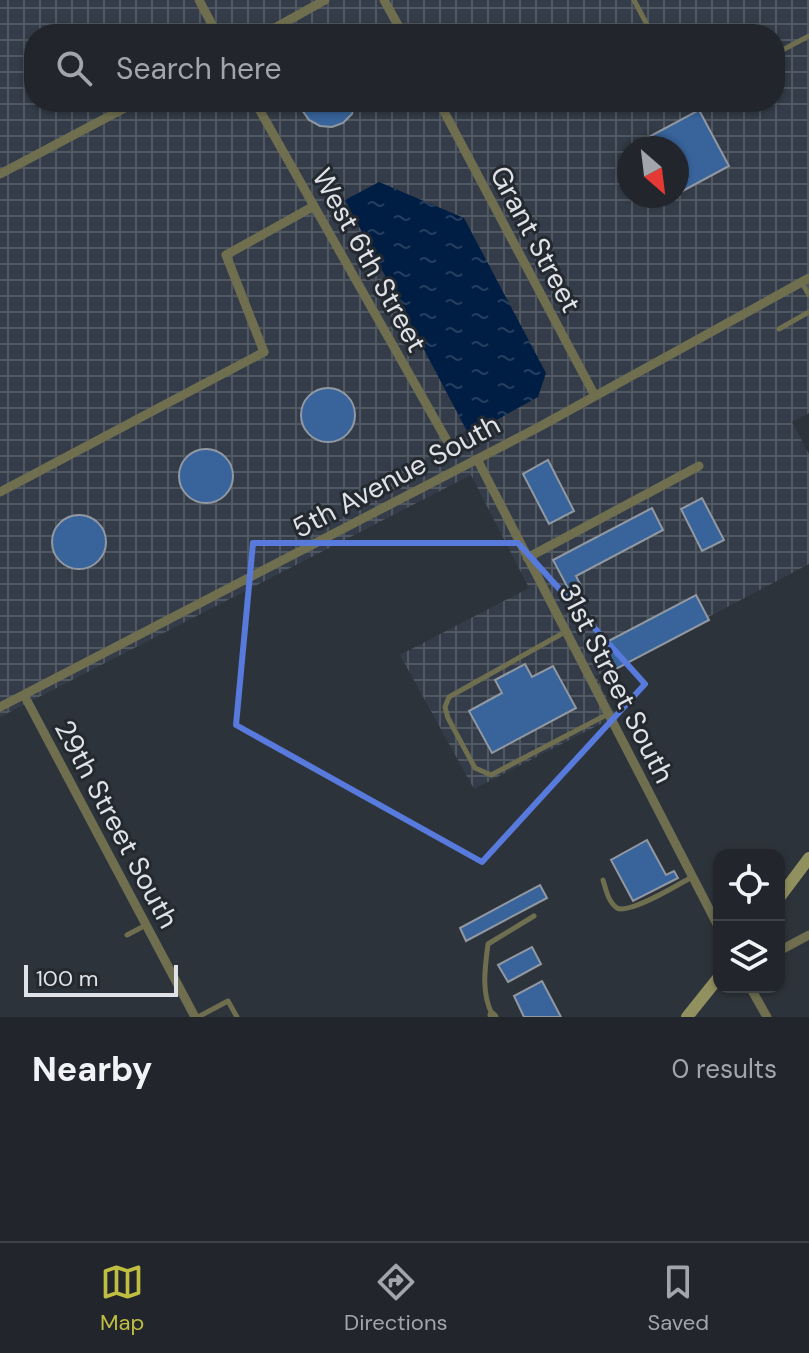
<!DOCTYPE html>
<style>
:root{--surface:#22262c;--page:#2e3238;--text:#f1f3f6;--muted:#a2a5a9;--line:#3f4348;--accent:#c0be40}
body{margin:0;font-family:"DM Sans",sans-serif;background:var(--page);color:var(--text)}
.controls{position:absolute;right:24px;bottom:24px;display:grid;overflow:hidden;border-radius:16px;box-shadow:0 2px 6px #0004}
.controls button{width:72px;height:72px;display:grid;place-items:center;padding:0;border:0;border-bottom:2px solid var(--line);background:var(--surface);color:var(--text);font:40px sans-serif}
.compass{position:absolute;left:617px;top:136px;width:72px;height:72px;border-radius:50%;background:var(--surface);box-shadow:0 2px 6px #0004;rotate:152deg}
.scale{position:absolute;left:24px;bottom:20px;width:154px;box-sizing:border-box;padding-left:8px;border:4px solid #dfe2e7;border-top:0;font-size:22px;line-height:28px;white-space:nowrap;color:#dfe2e7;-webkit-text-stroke:6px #23292f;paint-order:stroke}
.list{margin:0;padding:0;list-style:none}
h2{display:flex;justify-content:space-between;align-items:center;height:104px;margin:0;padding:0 32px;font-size:34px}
h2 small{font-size:26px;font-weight:400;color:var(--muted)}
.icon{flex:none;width:44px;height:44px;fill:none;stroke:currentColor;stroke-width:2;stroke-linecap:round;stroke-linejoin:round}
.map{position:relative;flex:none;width:809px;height:1017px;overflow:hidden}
.search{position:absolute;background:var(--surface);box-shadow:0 2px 6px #0004;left:24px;right:24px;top:24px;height:88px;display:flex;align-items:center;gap:20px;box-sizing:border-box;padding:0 28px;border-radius:32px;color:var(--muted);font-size:30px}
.sheet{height:224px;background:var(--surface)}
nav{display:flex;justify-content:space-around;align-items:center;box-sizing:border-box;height:112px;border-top:2px solid var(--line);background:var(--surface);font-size:22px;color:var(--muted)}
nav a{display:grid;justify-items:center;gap:4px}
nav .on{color:var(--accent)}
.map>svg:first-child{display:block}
.industrial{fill:url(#industrial-grid);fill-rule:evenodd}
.water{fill:url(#water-ripples)}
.building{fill:#38649b;stroke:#9198a1;stroke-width:2}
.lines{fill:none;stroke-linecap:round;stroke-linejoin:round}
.service{stroke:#6f6f50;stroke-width:5}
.minor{stroke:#6f6f50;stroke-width:9}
.secondary{stroke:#91915f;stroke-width:12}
.marked{fill:none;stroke:#577adc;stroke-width:6;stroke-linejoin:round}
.labels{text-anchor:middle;stroke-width:6;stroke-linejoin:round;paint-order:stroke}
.street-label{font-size:28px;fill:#dfe2e7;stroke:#23292f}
</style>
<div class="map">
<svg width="809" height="1017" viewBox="0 0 809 1017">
<defs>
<pattern id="industrial-grid" width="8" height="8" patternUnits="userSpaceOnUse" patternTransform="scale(2)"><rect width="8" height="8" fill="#333c48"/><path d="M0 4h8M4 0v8" fill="none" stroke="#505862"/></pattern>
<pattern id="water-ripples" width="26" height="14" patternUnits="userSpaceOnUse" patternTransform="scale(2)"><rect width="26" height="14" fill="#001e44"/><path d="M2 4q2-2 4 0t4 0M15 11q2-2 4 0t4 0" fill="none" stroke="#253e5f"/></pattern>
</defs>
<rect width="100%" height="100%" fill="#2d333a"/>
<!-- industrial -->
<path class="industrial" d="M 0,0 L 809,0 L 809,413 L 792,422 L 809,454 L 809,564 L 596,676 L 616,716 L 474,789 L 400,655 L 529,588 L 471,475 L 0,717 ZM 34,34 L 775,34 L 775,102 L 34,102 ZM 629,148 L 677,148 L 677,196 L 629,196 Z"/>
<!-- water -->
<path class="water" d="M 379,182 L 464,218 L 546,373 L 538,397 L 469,435 L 345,200 Z"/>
<!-- building -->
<path class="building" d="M 301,102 L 355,102 L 352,114 L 343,123 L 332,127 L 320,126 L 309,120 L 302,110 Z
M 699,110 L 729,166 L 677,194 L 677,148 L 650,148 L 645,139 Z
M301 415a27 27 0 1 1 54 0a27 27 0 1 1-54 0Z
M179 476a27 27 0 1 1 54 0a27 27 0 1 1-54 0Z
M 548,460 L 574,511 L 549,524 L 523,474 Z
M 702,498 L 724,540 L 702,551 L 681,509 Z
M 652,508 L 663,530 L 576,576 L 581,586 L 570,592 L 553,560 Z
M52 542a27 27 0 1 1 54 0a27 27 0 1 1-54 0Z
M 696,595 L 709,620 L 614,670 L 601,645 Z
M 525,664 L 532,677 L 553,666 L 576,708 L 492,753 L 469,711 L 502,693 L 495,680 Z
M 647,840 L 666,875 L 674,871 L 678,878 L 633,901 L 611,860 Z
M 540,885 L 547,898 L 466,941 L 460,928 Z
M 532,947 L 541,964 L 508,982 L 498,965 Z
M 542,981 L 561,1017 L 524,1017 L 514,996 Z"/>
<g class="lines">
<!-- service -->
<path class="service" d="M 634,0 L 652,34
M 775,54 L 809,36
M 802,283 L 809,295
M 779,329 L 809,312
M 565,632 L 449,697 L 445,707 L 448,718 L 475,768 L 491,775 L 608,714
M 603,880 C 606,889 608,902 617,908 C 629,915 679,884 692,877
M 127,935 L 146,925
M 492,1014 C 481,992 485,968 488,944 L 534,916
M 198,1017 L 228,1001 L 237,1017"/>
<!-- minor -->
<path class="minor" d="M 199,0 L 217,34
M 384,0 L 403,34
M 264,34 L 325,0
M 255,102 L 446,439
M 439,102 L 595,396
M 0,174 L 136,102
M 477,459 L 719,928
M 0,492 L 264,352 L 226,255 L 314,206
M 527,558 L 699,466
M 24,695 L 195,1017
M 0,707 L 539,427 L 809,278
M 779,951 L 809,935
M 750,987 L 767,1017
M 492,1015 L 494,1017"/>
<!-- secondary -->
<path class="secondary" d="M 779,898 L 809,858
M 687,1017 L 719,977"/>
</g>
<!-- marked area -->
<path class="marked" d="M 253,543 L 518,543 L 645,684 L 482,862 L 236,725 Z"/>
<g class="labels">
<!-- street labels -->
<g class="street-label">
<text transform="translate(536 239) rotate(62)" y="10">Grant Street</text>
<text transform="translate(370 260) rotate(61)" y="10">West 6th Street</text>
<text transform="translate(396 476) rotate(-28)" y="10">5th Avenue South</text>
<text transform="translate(617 683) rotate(63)" y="10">31st Street South</text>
<text transform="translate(117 824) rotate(62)" y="10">29th Street South</text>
</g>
</g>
</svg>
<div class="controls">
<button><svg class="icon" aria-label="locate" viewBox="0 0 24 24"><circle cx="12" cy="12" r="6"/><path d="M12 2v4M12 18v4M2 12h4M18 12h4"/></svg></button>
<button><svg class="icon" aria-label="layers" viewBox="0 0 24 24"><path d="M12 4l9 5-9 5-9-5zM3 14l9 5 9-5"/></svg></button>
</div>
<svg class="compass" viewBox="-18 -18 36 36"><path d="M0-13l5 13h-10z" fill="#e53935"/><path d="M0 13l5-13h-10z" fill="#a2a5a9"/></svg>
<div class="scale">100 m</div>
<div class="search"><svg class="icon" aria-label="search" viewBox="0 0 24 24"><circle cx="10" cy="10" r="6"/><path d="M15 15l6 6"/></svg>Search here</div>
</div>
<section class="sheet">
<h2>Nearby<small>0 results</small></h2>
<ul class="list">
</ul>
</section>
<nav>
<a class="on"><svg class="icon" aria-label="map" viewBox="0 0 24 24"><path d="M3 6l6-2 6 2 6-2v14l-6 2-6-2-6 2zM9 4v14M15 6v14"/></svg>Map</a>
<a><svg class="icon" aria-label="directions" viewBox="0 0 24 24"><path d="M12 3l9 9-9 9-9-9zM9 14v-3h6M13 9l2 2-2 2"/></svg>Directions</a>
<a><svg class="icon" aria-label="saved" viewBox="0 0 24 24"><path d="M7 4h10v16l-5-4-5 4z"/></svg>Saved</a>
</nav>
